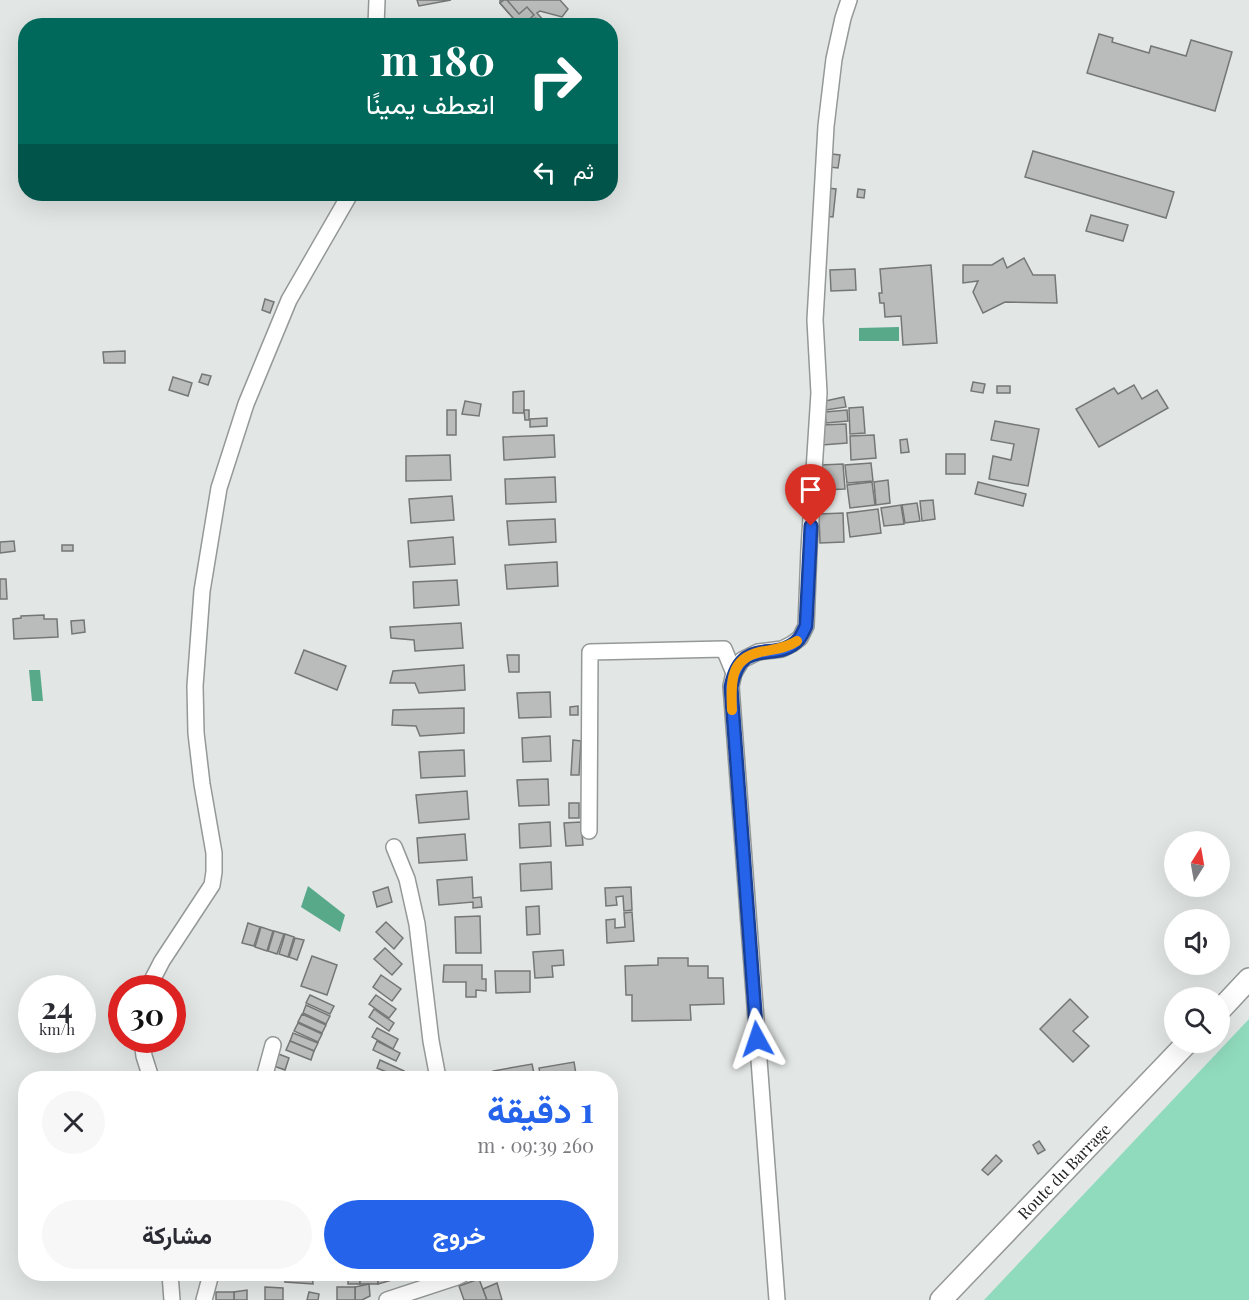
<!DOCTYPE html>
<html lang="ar">
<meta charset="utf-8">
<style>
:root{--surface:#fff;--page:#f7f7f7;--text:#2b2b33;--muted:#7c7c81;--accent:#2563eb}
body{margin:0;font-family:"Playfair Display",Vazirmatn,serif;background:var(--page);color:var(--text);direction:rtl;height:100vh;display:flex;flex-direction:column;font-size:22px;white-space:nowrap}
*{box-sizing:border-box;margin:0}
p{font-size:20px;color:var(--muted)}
.icon{flex:none;width:33px;height:33px;fill:none;stroke:currentColor;stroke-width:2;stroke-linecap:round;stroke-linejoin:round}
.map{position:relative;flex:1;overflow:hidden;direction:ltr}
.sheet{position:absolute;left:18px;top:1071px;width:600px;height:210px;display:flex;flex-direction:column;background:var(--surface);border-radius:24px;box-shadow:0 6px 24px #0002;direction:rtl}
.sheet>*{flex:none}
.banner{position:absolute;left:18px;top:18px;width:600px;height:183px;border-radius:24px;box-shadow:0 6px 24px #0002;direction:rtl;background:#00695c;color:#fff;overflow:hidden}
.needle{width:39px;rotate:11deg}
.fabs{position:absolute;left:1164px;top:831px;display:grid;gap:12px}
.fabs a{display:grid;place-items:center;width:66px;height:66px;border-radius:50%;background:var(--surface);box-shadow:0 6px 24px #0002;font-size:30px}
.speed{position:absolute;left:18px;top:975px;display:flex;gap:12px;font-size:30px;font-weight:700;text-align:center}
.speed>*{display:grid;place-content:center;width:78px;height:78px;border-radius:50%;background:var(--surface);box-shadow:0 6px 24px #0002;line-height:1}
.speed small{font-size:15px;font-weight:400}
.speed .limit{border:9px solid #d22;background:#fff;color:#111}
.pin{position:absolute;display:grid;place-items:center;width:51px;height:51px;color:#fff;margin:-62px -26px;border-radius:50% 50% 50% 0;rotate:-45deg;box-shadow:0 0 6px #0007}
.pin .icon{rotate:45deg}
.me{position:absolute;width:66px;margin:-33px;rotate:355deg;stroke-linejoin:round;filter:drop-shadow(0 0 4px #0008)}
.turn{display:flex;align-items:center;gap:21px;height:126px;padding:0 24px;font-size:27px}
.turn .icon{width:78px;height:78px;stroke-width:2.5}
.turn b{display:block;font-size:42px;line-height:51px}
.then{display:flex;align-items:center;height:57px;padding:0 24px;background:#0003;gap:12px;font-size:22px}
.round{display:grid;place-items:center;flex:none;width:63px;height:63px;border-radius:32px;background:var(--page)}
.head{display:flex;align-items:center;justify-content:space-between;height:102px;padding:0 24px}
h1{font-size:36px;font-weight:700;line-height:45px;color:var(--accent)}
.primary-button{display:flex;gap:12px;margin-top:auto;padding:12px 24px}
.primary-button a{flex:1;height:69px;border-radius:36px;background:var(--accent);color:#fff;font-size:24px;font-weight:700;line-height:69px;text-align:center}
.primary-button a+a{background:var(--page);color:var(--text)}
.map>svg:first-child{display:block}
.green{fill:#90dbbd}
.water{fill:#58a88a}
.building{fill:#b9bcbb;stroke:#747776;stroke-width:1.5}
.lines{fill:none;stroke-linecap:round;stroke-linejoin:round}
.street-casing{stroke:#949896;stroke-width:18}
.secondary-casing{stroke:#949896;stroke-width:24}
.street{stroke:#fff;stroke-width:15}
.secondary{stroke:#fff;stroke-width:21}
.route-casing{stroke:#184099;stroke-width:15}
.route{stroke:#2563eb;stroke-width:10}
.slow{stroke:#f59e0b;stroke-width:10}
.labels{text-anchor:middle;stroke-width:6;stroke-linejoin:round;paint-order:stroke}
.street-label{font-size:16px;fill:#222322;stroke:#e2e6e5}
</style>
<div class="map">
<svg width="1249" height="1300" viewBox="0 0 1249 1300">
<rect width="100%" height="100%" fill="#e2e6e5"/>
<polygon class="green" points="1249,1019 1249,1300 984,1300"/>
<g class="water">
<polygon points="899,327 899,341 859,341 859,328"/>
<polygon points="29,670 40,670 43,701 32,701"/>
<polygon points="308,886 345,915 340,932 301,907"/>
</g>
<g class="building">
<polygon points="417,0 451,0 419,6"/>
<polygon points="500,0 560,0 568,9 562,17 540,11 537,13 544,21 535,18 523,26 520,26 500,3"/>
<polygon points="504,0 507,0 519,14 527,7 534,15 522,26 520,26 500,3"/>
<polygon points="1099,34 1113,38 1112,42 1149,53 1151,46 1186,56 1191,40 1232,52 1215,111 1087,73"/>
<polygon points="1033,151 1174,192 1166,218 1025,177"/>
<polygon points="832,154 840,155 838,168 830,167"/>
<polygon points="827,188 836,189 833,217 824,216"/>
<polygon points="858,189 865,190 864,198 857,197"/>
<polygon points="1091,215 1128,225 1123,241 1086,231"/>
<polygon points="1003,258 1007,268 1024,258 1033,275 1055,275 1057,303 1005,302 983,313 973,292 978,281 963,283 963,265 992,265"/>
<polygon points="931,265 937,343 903,345 901,316 885,317 884,303 880,303 879,293 882,293 880,269"/>
<polygon points="855,269 856,290 831,291 830,270"/>
<polygon points="265,299 274,302 270,313 262,310"/>
<polygon points="125,351 125,363 104,363 103,352"/>
<polygon points="202,374 211,376 208,385 199,382"/>
<polygon points="173,377 192,383 188,396 169,390"/>
<polygon points="973,382 985,384 983,393 971,391"/>
<polygon points="1134,385 1142,399 1157,390 1168,408 1099,447 1076,409 1114,388 1118,394"/>
<rect x="997" y="386" width="13" height="7"/>
<polygon points="524,391 524,413 513,413 513,392"/>
<polygon points="844,397 846,407 826,410 825,401"/>
<polygon points="465,401 481,404 479,416 462,414"/>
<polygon points="863,407 865,433 850,434 849,408"/>
<rect x="447" y="410" width="9" height="25"/>
<polygon points="524,410 529,410 529,420 525,420"/>
<polygon points="847,410 848,421 826,423 825,412"/>
<polygon points="547,418 547,426 530,427 530,419"/>
<polygon points="995,421 1039,429 1028,486 989,479 993,456 1011,460 1014,444 991,440"/>
<polygon points="846,424 847,443 822,445 821,425"/>
<polygon points="554,435 555,457 504,460 503,437"/>
<polygon points="874,435 876,458 851,460 850,436"/>
<polygon points="907,439 909,452 901,453 900,440"/>
<rect x="946" y="454" width="19" height="20"/>
<polygon points="450,455 451,480 406,481 406,456"/>
<polygon points="871,463 873,481 847,483 845,465"/>
<polygon points="843,464 845,489 822,490 821,465"/>
<polygon points="555,477 556,502 506,504 505,479"/>
<polygon points="888,480 890,503 876,505 874,482"/>
<polygon points="872,482 875,505 850,508 847,485"/>
<polygon points="978,482 1026,494 1023,506 975,494"/>
<polygon points="452,496 454,520 411,523 409,499"/>
<polygon points="933,500 935,519 922,521 920,501"/>
<polygon points="917,503 920,521 905,523 902,505"/>
<polygon points="901,505 904,524 884,526 881,508"/>
<polygon points="878,509 881,533 850,537 847,513"/>
<polygon points="843,513 844,542 820,543 819,514"/>
<polygon points="555,519 556,542 509,545 507,521"/>
<polygon points="453,537 455,564 410,567 408,541"/>
<polygon points="14,541 15,551 0,553 0,542"/>
<rect x="62" y="545" width="11" height="6"/>
<polygon points="557,562 558,586 507,589 505,565"/>
<polygon points="0,579 6,579 7,599 0,599"/>
<polygon points="457,580 459,605 414,608 413,582"/>
<polygon points="44,615 44,619 57,619 58,637 14,639 13,619 21,618 21,616"/>
<polygon points="84,620 85,632 72,634 71,621"/>
<polygon points="461,623 463,648 415,651 414,640 391,638 390,627"/>
<polygon points="304,650 346,666 337,690 295,673"/>
<polygon points="507,655 519,655 519,672 509,672"/>
<polygon points="464,665 465,690 419,693 415,683 390,683 393,671"/>
<polygon points="550,692 551,717 519,718 517,693"/>
<polygon points="578,706 578,715 570,715 570,707"/>
<polygon points="464,708 464,733 420,736 416,726 392,725 393,710"/>
<polygon points="550,736 551,761 523,762 522,738"/>
<polygon points="573,740 581,741 579,775 571,775"/>
<polygon points="464,750 465,776 421,778 419,752"/>
<polygon points="548,779 549,805 519,806 517,780"/>
<polygon points="467,791 469,819 419,823 416,795"/>
<rect x="569" y="803" width="10" height="15"/>
<polygon points="550,822 551,846 520,848 519,824"/>
<polygon points="581,822 583,845 566,846 564,823"/>
<polygon points="465,834 467,860 419,863 417,838"/>
<polygon points="551,862 552,889 521,891 520,864"/>
<polygon points="472,877 473,898 481,897 482,907 473,908 473,902 439,905 437,880"/>
<polygon points="388,887 392,902 377,907 373,892"/>
<polygon points="631,887 632,910 624,911 623,896 616,897 617,905 606,906 605,888"/>
<polygon points="539,906 540,934 527,935 526,907"/>
<polygon points="632,912 634,941 607,943 606,920 615,919 615,928 625,927 624,913"/>
<polygon points="480,916 481,953 456,953 455,917"/>
<polygon points="386,922 403,938 394,949 376,932"/>
<polygon points="248,923 260,927 254,946 242,943"/>
<polygon points="261,927 273,931 267,951 255,947"/>
<polygon points="274,931 284,934 277,954 268,951"/>
<polygon points="285,934 294,937 288,957 279,954"/>
<polygon points="295,938 304,940 297,960 289,957"/>
<polygon points="385,948 402,964 392,975 374,959"/>
<polygon points="563,950 564,965 552,966 553,977 535,978 533,952"/>
<polygon points="312,956 337,965 327,995 301,986"/>
<polygon points="658,958 688,958 688,966 708,966 708,978 723,978 724,1004 690,1005 691,1020 632,1021 632,995 626,995 625,966 658,965"/>
<polygon points="444,965 482,965 482,979 486,979 486,991 476,990 476,997 466,997 466,982 443,982"/>
<polygon points="495,971 530,971 530,992 496,993"/>
<polygon points="381,975 401,989 392,1001 373,987"/>
<polygon points="310,995 334,1006 330,1014 306,1003"/>
<polygon points="376,995 396,1009 389,1018 369,1004"/>
<polygon points="1070,999 1088,1017 1073,1031 1089,1046 1073,1062 1040,1029"/>
<polygon points="306,1005 330,1016 326,1024 303,1013"/>
<polygon points="374,1009 394,1023 389,1031 369,1017"/>
<polygon points="302,1014 326,1025 322,1033 298,1022"/>
<polygon points="298,1023 322,1034 318,1042 294,1031"/>
<polygon points="377,1028 398,1039 393,1049 372,1037"/>
<polygon points="293,1033 318,1043 314,1051 290,1041"/>
<polygon points="290,1041 314,1051 311,1060 286,1050"/>
<polygon points="377,1041 400,1053 396,1061 373,1050"/>
<polygon points="276,1053 289,1058 285,1070 271,1065"/>
<polygon points="380,1060 404,1071 401,1078 377,1068"/>
<polygon points="574,1062 576,1074 553,1078 541,1078 539,1068"/>
<polygon points="532,1064 535,1078 495,1078 493,1071"/>
<polygon points="328,1072 343,1077 342,1078 326,1078"/>
<polygon points="1039,1141 1045,1150 1038,1154 1033,1145"/>
<polygon points="996,1155 1002,1161 988,1175 982,1170"/>
<polygon points="243,1274 269,1274 269,1279 243,1278"/>
<polygon points="286,1274 312,1274 313,1284 285,1282"/>
<rect x="348" y="1274" width="12" height="10"/>
<rect x="360" y="1274" width="18" height="10"/>
<polygon points="378,1274 392,1274 392,1280 378,1284"/>
<polygon points="479,1279 487,1300 464,1300 459,1286"/>
<polygon points="497,1283 502,1300 487,1300 483,1289"/>
<polygon points="369,1284 370,1296 362,1300 355,1300 355,1287"/>
<polygon points="265,1287 283,1288 283,1300 265,1300"/>
<rect x="337" y="1287" width="18" height="13"/>
<polygon points="247,1290 247,1300 234,1300 234,1292"/>
<rect x="216" y="1292" width="18" height="8"/>
<polygon points="309,1292 319,1294 318,1300 307,1300"/>
</g>
<g class="lines">
<g class="street-casing">
<g id="street">
<polyline points="376,26 377,0"/>
<polyline points="589,831 590,652 724,649 734,673"/>
<polyline points="394,847 407,879 417,924 431,1041 438,1078"/>
<polyline points="148,988 162,961 212,885 214,872 214,853 202,784 196,733 195,686 202,591 219,488 246,404 289,300 350,194"/>
<polyline points="142,1040 144,1056 151,1078"/>
<polyline points="264,1078 273,1045"/>
<polyline points="170,1274 172,1300"/>
<polyline points="204,1300 211,1274"/>
<polyline points="387,1300 457,1277 463,1274"/>
<polyline points="777,1300 731,686 734,673 742,660 758,652 782,649 792,644 800,638 806,626 809,549 819,393 815,320 826,126 834,59 843,18 849,0"/>
</g>
</g>
<g class="secondary-casing">
<g id="secondary">
<polyline points="1220,1010 1249,979"/>
<path id="s1" d="M 941,1300 L 1188,1042"/>
</g>
</g>
<use href="#street" class="street"/>
<use href="#secondary" class="secondary"/>
</g>
<g class="lines">
<g class="route-casing">
<path id="route" d="M 757,1039 L 731,687 C 742,633 776,665 799,639 C 802,635 804,630 806,626 L 811,526"/>
</g>
<use href="#route" class="route"/>
<path class="slow" d="M 732,710 C 731,684 729,659 760,652 C 773,649 785,649 797,641"/>
</g>
<g class="labels">
<g class="street-label">
<text dy="6" stroke="none"><textPath href="#s1" startOffset="178">Route du Barrage</textPath></text>
</g>
</g>
</svg>
<div class="fabs">
<a><svg class="needle" viewBox="-14 -14 28 28"><path d="M0-13l5 13h-10z" fill="#e53935"/><path d="M0 13l5-13h-10z" fill="#7c7c81"/></svg></a>
<a><svg class="icon" aria-label="sound" viewBox="0 0 24 24"><path d="M4 9h4l5-4v14l-5-4H4zM17 9q2 3 0 6"/></svg></a>
<a><svg class="icon" aria-label="search" viewBox="0 0 24 24"><circle cx="10" cy="10" r="6"/><path d="M15 15l6 6"/></svg></a>
</div>
<div class="speed"><div>24<small>km/h</small></div><div class="limit">30</div></div>
<div class="pin" style="left:811px;top:526px;background:#d93025"><svg class="icon" aria-label="arrive" viewBox="0 0 24 24"><path d="M6 21V4h12l-3 4 3 4H6"/></svg></div>
<svg class="me" style="left:757px;top:1039px" viewBox="-20 -20 40 40"><path d="M0-17L14 15 0 8-14 15z" fill="#2563eb" stroke="#fff" stroke-width="4"/></svg>
<div class="banner">
<div class="turn"><svg class="icon" aria-label="right" viewBox="0 0 24 24"><path d="M7 20v-9h11M14 6l5 5-5 5"/></svg><div><b>180 m</b>انعطف يمينًا</div></div>
<div class="then">ثم<svg class="icon" aria-label="left" viewBox="0 0 24 24"><path d="M17 20v-9H6M10 6l-5 5 5 5"/></svg></div>
</div>
<section class="sheet">
<div class="head"><div><h1>1 دقيقة</h1><p>260 m · 09:39</p></div><a class="round"><svg class="icon" aria-label="close" viewBox="0 0 24 24"><path d="M6 6l12 12M18 6L6 18"/></svg></a></div>
<div class="primary-button"><a>خروج</a><a>مشاركة</a></div>
</section>
</div>
